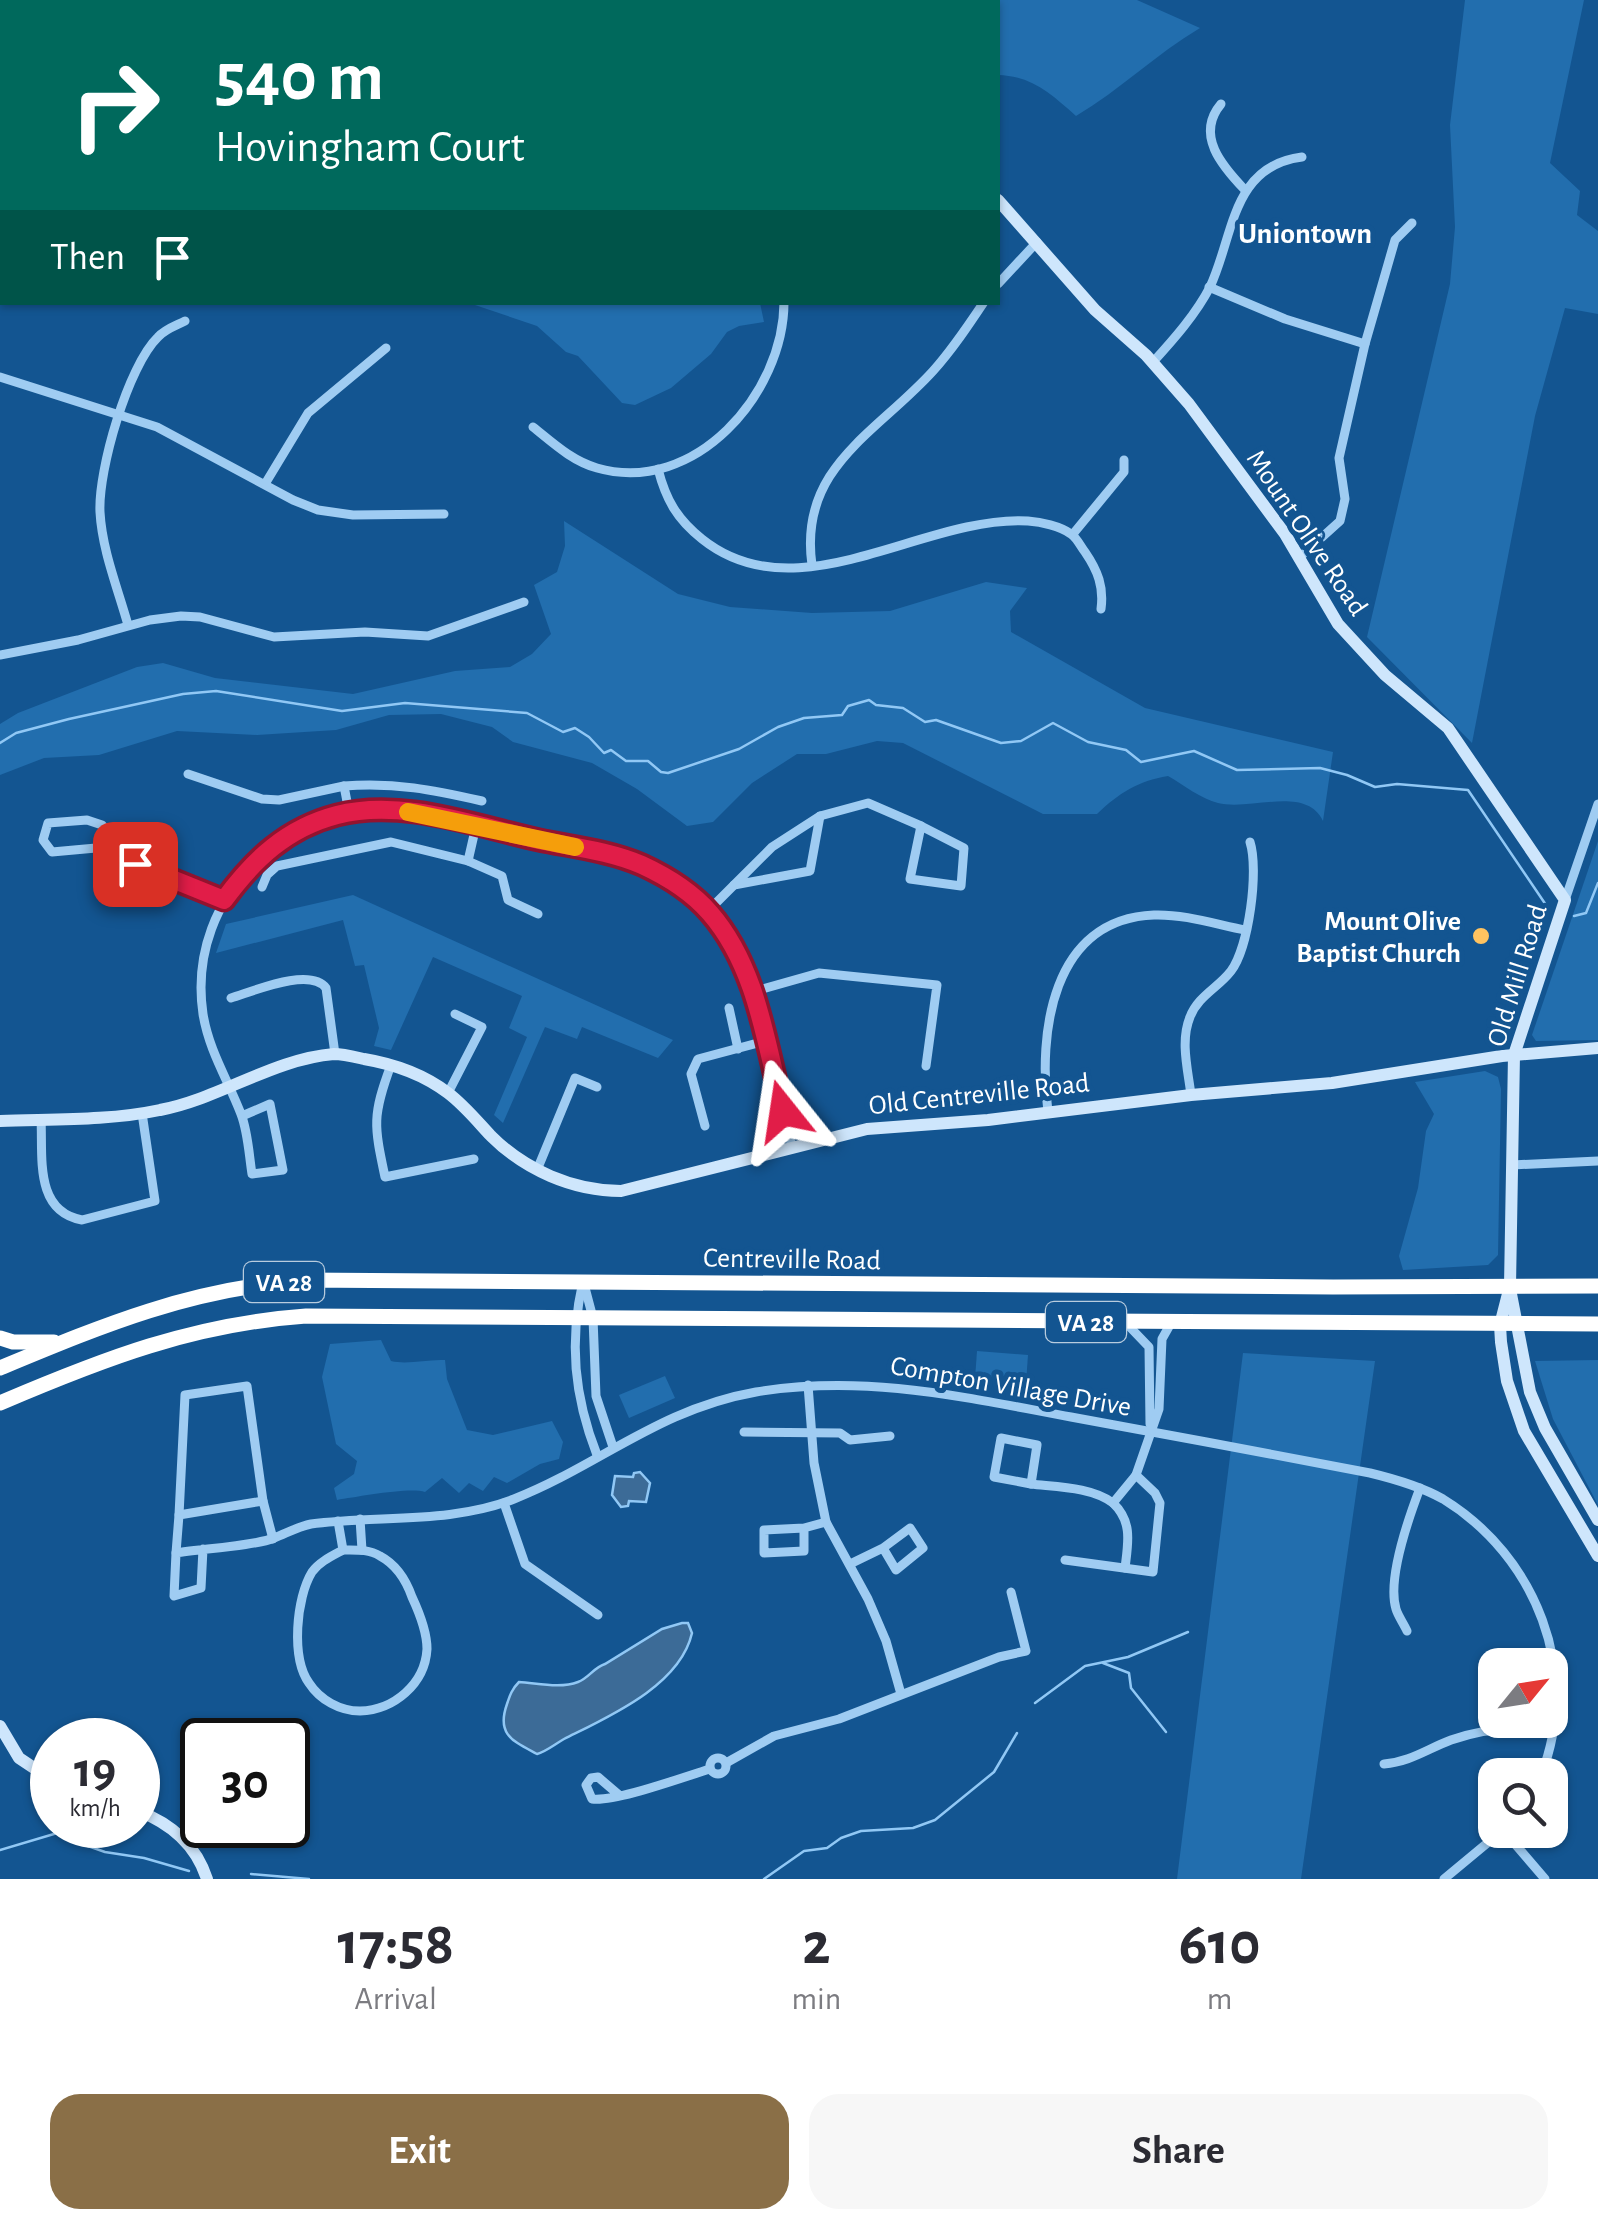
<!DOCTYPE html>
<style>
:root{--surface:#fff;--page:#f7f7f7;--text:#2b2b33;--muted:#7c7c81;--accent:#8a6f47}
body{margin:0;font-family:"Alegreya Sans",sans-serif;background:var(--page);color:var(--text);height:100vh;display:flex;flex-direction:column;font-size:38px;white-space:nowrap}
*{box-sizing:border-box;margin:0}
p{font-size:32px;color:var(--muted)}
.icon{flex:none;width:55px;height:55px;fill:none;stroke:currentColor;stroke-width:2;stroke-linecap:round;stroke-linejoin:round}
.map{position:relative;height:1879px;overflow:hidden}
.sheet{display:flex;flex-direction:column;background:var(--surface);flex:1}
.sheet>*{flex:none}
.hud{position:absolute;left:0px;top:0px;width:1000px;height:305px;box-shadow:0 2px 8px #0004;background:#00695c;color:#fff;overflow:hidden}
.needle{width:65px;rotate:60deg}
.controls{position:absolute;left:1478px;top:1648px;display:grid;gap:20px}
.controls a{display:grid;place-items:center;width:90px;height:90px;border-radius:20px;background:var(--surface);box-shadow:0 2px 8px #0004;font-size:50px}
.speed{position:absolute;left:30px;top:1718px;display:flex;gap:20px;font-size:50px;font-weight:700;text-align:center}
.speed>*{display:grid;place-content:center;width:130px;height:130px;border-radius:50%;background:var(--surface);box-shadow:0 2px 8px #0004;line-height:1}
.speed small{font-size:25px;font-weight:400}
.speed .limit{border:5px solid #111;border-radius:15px;background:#fff;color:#111}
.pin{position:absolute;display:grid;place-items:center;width:85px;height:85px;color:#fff;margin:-42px;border-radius:20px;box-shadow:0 5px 15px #0006}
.me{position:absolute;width:110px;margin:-55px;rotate:345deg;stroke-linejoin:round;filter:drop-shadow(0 0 8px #0008)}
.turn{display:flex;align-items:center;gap:35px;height:210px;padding:0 50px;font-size:45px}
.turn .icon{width:130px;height:130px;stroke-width:2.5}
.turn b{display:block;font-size:70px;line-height:85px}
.then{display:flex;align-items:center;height:95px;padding:0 50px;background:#0003;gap:20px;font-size:38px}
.eta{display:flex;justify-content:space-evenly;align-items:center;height:170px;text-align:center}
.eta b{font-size:60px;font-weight:700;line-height:70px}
.button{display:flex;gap:20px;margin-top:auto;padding:20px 50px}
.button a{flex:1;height:115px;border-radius:30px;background:var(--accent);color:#fff;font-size:40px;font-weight:700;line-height:115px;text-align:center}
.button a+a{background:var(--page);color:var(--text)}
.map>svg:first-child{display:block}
.green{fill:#226eae}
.water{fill:#3c6b97;stroke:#91c8f5;stroke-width:2.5}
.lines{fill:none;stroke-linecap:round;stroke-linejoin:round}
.stream{stroke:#91c8f5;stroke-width:2.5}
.street{stroke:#9fccf2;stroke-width:9}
.secondary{stroke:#cee6fc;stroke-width:12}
.highway{stroke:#fff;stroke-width:15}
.route-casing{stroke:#92132f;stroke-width:25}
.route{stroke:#e11d48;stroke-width:18}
.slow{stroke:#f59e0b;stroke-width:18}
.poi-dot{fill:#ffc360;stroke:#135591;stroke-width:4}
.labels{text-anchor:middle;stroke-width:10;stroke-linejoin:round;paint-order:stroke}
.shield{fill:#135591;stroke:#b8ccde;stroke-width:2.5}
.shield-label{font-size:25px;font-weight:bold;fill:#fff}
.street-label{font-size:28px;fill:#fff;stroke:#135591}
.poi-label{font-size:28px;font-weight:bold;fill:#fff;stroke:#135591;text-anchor:end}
.neighbourhood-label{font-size:30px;font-weight:bold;fill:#fff;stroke:#135591}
</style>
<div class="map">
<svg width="1598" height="1879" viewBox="0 0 1598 1879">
<rect width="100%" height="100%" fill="#135591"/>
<g class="green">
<path d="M 858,0 L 1137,0 L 1200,28 C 1156,54 1120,90 1076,116 C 1051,94 1032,76 998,75 L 998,2 L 855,2 Z"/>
<polygon points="1465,0 1584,0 1550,163 1580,191 1577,215 1598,231 1598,314 1565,308 1535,416 1472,743 1367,637 1450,284 1455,227 1450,125"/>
<polygon points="469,303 760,303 764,322 739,326 727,332 711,354 671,388 635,405 622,403 578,356 566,352 537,326"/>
<path d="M 564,521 L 678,594 L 730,607 L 812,613 L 890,611 L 986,582 L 1027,588 L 1010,611 L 1011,632 L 1145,708 L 1333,752 L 1323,821 C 1306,785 1251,811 1218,803 C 1201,799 1184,785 1168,776 C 1138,781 1119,793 1097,814 L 1043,814 L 903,743 L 877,741 L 826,754 L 797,754 L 752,783 L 713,822 L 687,826 L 637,789 L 592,763 L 513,742 L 492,727 L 441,714 L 389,715 L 336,730 L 257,735 L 177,731 L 99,755 L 44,758 L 0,775 L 0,724 L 18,713 L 137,667 L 163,663 L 215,678 L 353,694 L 455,671 L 510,667 L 532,654 L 551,634 L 534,585 L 557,572 L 565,546 Z"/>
<polygon points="1598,841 1598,1040 1536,1041 1532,1035"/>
<polygon points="353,895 673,1040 658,1058 582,1027 577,1039 545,1027 503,1123 494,1115 527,1037 509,1028 522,996 433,957 391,1050 374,1046 379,1028 364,965 355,966 343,920 216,953 226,924"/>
<polygon points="1485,1071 1498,1077 1501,1089 1498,1255 1488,1265 1403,1270 1399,1256 1418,1188 1426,1131 1434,1114 1415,1082"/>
<path d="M 381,1340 L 391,1361 C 408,1365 427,1359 445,1360 L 447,1379 L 467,1430 L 493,1435 L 552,1421 L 563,1442 L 559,1459 L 540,1464 L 507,1483 L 494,1477 L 483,1491 L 469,1483 L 459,1493 L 442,1478 L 425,1492 C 409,1487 357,1497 337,1500 L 334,1488 L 354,1474 L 357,1461 L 336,1444 L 322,1377 L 330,1344 Z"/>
<polygon points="977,1351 1028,1355 1026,1383 975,1379"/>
<polygon points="1243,1353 1375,1361 1301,1879 1177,1879"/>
<polygon points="1598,1360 1598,1505 1553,1419 1535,1361"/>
<polygon points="665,1376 675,1398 629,1418 619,1395"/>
</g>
<g class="water">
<polygon points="640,1472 650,1483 646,1502 629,1501 628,1506 621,1507 612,1495 615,1476 633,1477 634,1473"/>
<path d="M 682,1623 L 688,1623 L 692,1633 C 680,1686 608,1717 564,1739 C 555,1744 547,1751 537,1754 C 513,1741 496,1735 507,1704 C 510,1695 512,1689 519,1682 C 537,1683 560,1689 578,1682 C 589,1678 593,1668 605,1664 L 662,1629 Z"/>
</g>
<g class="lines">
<g class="stream">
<polyline points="0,743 16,733 69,719 183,694 216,691 342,711 405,703 527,713 563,732 575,728 589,737 604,753 611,750 626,761 648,761 661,772 668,773 739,749 778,727 804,718 842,715 848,706 869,700 876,705 903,708 925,722 936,720 1001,743 1021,741 1053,723 1088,742 1126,750 1141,762 1194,751 1237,770 1320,768 1347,775 1375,787 1397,784 1468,790 1546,905"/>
<polyline points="1574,916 1586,913 1598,883"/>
<polyline points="1103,1663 1129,1673 1131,1688 1166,1732"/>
<polyline points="1035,1703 1085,1666 1128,1657 1188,1632"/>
<polyline points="0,1850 64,1831 74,1832 85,1845 105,1852 144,1858 189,1871"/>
<polyline points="251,1874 309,1879"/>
<polyline points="764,1879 804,1851 827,1848 841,1838 861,1831 913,1828 935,1820 994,1772 1017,1733"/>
</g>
<g class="street">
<polyline points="437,0 440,2"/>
<polyline points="462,2 464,0"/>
<path d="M 1221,104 C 1195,135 1222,166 1245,190"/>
<polyline points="998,284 1037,242"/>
<polyline points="1209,287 1285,319 1365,344"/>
<path d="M 1153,362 C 1174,339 1196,314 1210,287 C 1234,236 1231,166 1302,157"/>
<polyline points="0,377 157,427 293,500 318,510 353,515 444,514"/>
<path d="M 533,427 C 553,443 572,461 597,468 C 695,496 784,393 784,302"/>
<path d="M 658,469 C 666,500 677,519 702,539 C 798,616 922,515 1028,521 C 1041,522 1060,526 1071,534 C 1077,538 1081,547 1085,552 C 1098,571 1104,587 1101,609"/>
<polyline points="265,484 308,413 386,348"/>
<polyline points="1073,534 1124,472 1124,460"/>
<polyline points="1300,557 1340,521 1345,499 1339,458 1365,344 1395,240 1412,223"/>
<path d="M 812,565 C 798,467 877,433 933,371 C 952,350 968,326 984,302"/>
<path d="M 128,625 C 118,589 102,550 100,512 C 98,470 128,366 158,337 C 165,329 175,326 185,321"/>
<polyline points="0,655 78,640 150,620 181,616 200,617 274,637 365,632 428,636 524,602"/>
<polyline points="188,774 262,799 279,800 344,786"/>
<path d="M 349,812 L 344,786 C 395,782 433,790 482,801"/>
<polyline points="476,826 468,861 502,876 508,900 538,914"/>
<polygon points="921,826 964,848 961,886 910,879"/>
<polyline points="118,846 52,852 43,840 48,823 87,820 102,825 135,864 225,900"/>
<polyline points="734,885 772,847 820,816 868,803 921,826"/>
<polyline points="262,887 267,875 277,866 391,842 468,861"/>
<polyline points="1565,900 1598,804"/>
<polyline points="708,911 734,885 810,871 820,816"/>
<polyline points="752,992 819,973 937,985 926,1066"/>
<path d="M 231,998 C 254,991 310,967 326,988 L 335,1054"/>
<polyline points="729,1008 738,1049"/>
<path d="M 391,1065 C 372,1116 374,1125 385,1177 L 474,1159"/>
<polyline points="448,1093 482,1027 455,1014"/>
<path d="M 1191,1095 C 1188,1070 1180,1041 1190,1017 C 1198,996 1218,988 1231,971 C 1249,947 1259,870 1250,842"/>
<path d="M 1048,1112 C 1038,1034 1051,919 1154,915 C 1184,914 1215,924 1245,930"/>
<path d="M 242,1116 L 270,1104 L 283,1170 L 252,1174 C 249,1155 248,1132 241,1114 C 228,1080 209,1051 203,1014 C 185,893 294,796 411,812 L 619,857 L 656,872 L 691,895 L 724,930 L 745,967 L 792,1146"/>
<path d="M 41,1119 C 43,1157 34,1211 82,1220 L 155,1201 L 142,1113"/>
<polyline points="705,1126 691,1074 698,1059 765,1041"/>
<polyline points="1512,1165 1598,1161"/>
<polyline points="537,1170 575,1078 597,1087"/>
<path d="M 583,1281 C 569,1342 574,1396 597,1455"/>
<polyline points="584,1284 593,1318 596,1396 613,1447"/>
<polyline points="1125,1322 1149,1347 1150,1424"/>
<polyline points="808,1385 814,1463 826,1522 868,1599 886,1641 901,1694"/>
<polyline points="744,1432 840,1433 850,1440 890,1436"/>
<polygon points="1001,1438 1037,1445 1031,1484 994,1477"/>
<path d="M 1031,1484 C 1057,1487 1092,1487 1113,1503 L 1136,1475"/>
<polyline points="504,1503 525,1564 598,1615"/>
<path d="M 1113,1503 C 1133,1522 1128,1543 1125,1568"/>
<polyline points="179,1515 185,1395 247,1386 263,1501"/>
<polyline points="360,1519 362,1550"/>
<polyline points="338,1521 343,1550"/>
<polyline points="804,1528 764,1530 764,1553 804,1551 804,1528 826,1522"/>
<path d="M 203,1549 L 201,1588 L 174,1596 L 176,1553 C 199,1549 255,1546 274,1538 C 287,1533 297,1527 311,1524 C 378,1515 451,1524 514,1499 C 600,1465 659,1409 756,1392 C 866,1374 963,1397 1071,1417 C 1171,1435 1270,1454 1370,1473 C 1395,1479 1420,1486 1443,1499 C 1536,1556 1582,1672 1541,1775"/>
<path d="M 343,1550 C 356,1550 369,1549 380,1556 C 397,1565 406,1580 412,1597 C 419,1612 427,1632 427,1649 C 425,1684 394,1710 360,1711 C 340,1711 320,1700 309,1683 C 291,1658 296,1598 312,1572 C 319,1562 332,1556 343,1550 Z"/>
<polyline points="176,1553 179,1515 263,1501 273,1539"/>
<polyline points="1065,1560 1153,1572 1160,1503 1155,1493 1136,1475 1159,1409 1162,1339 1171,1323"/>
<polyline points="850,1564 883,1548 910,1528 923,1548 896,1570 883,1548"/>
<path d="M 1407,1631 C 1404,1624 1398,1616 1396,1609 C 1387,1579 1409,1517 1420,1488"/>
<circle cx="718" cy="1766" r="8"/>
<polyline points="726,1763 774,1736 839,1719 999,1657 1026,1651 1011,1592"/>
<path d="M 1384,1764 C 1410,1762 1427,1749 1451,1740 C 1485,1728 1519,1726 1554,1730"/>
<path d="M 619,1795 L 598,1777 L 591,1778 L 586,1785 L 592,1799 C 616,1802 683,1777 710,1769"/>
<polyline points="1503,1830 1545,1879"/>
<polyline points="1444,1879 1503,1830"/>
</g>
<g class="secondary">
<polyline points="833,0 835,2"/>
<polyline points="171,2 172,0"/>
<polyline points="998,200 1095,310 1146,355 1189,404 1285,534 1338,624 1385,675 1448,728 1565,900 1514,1055 1510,1286 1500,1325 1501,1342 1507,1381 1524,1431 1598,1556"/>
<polyline points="0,233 2,230"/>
<path d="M 0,1121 C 53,1119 108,1121 160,1110 C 219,1099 273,1059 334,1054 C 343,1054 355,1057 364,1059 C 394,1064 423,1074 448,1093 C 464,1105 477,1121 491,1136 C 525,1170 573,1191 621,1191 L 867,1129 L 988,1120 L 1191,1095 L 1332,1083 L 1502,1056 L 1598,1048"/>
<polyline points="1510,1289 1530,1392 1545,1428 1598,1520"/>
<polyline points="0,1726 19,1758 52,1780"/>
<path d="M 138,1811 C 170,1823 196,1845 207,1879"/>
</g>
<g class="highway">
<polyline points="0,1338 13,1342 54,1342"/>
<path d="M 0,1368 C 106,1324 187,1290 303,1280 L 1333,1287 L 1598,1286"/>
<path d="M 0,1403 C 103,1359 193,1324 306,1316 L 1598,1324"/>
</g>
</g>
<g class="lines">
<g class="route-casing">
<path id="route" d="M 135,864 L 224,900 C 254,859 287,828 337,815 C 402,798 475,826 539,840 C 573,847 610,851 642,865 C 668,877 692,892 710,913 C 757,967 766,1044 783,1111"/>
</g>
<use href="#route" class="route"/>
<polyline class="slow" points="408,812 575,847"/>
</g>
<circle class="poi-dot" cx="1481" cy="936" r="10"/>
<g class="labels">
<g class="shield">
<rect x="244" y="1262" width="80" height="40" rx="8"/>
<rect x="1046" y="1302" width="80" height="40" rx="8"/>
</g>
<g class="shield-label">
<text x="284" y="1291">VA 28</text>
<text x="1086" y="1331">VA 28</text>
</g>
<g class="street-label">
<text transform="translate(1308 532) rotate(56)" y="10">Mount Olive Road</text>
<text transform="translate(1516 975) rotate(-73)" y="10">Old Mill Road</text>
<text transform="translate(979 1093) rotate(-6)" y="10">Old Centreville Road</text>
<text transform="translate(792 1258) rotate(1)" y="10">Centreville Road</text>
<text transform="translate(1011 1385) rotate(10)" y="10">Compton Village Drive</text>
</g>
<g class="poi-label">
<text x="1461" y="930">Mount Olive<tspan x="1461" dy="32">Baptist Church</tspan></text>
</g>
<g class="neighbourhood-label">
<text x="1305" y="243">Uniontown</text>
</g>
</g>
</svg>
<div class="controls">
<a><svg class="needle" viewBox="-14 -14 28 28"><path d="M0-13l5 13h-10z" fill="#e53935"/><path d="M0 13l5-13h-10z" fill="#7c7c81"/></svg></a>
<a><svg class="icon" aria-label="search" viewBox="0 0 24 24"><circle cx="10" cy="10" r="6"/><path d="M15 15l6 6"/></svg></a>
</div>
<div class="speed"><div>19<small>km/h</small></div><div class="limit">30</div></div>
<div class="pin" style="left:135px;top:864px;background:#d93025"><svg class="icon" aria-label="arrive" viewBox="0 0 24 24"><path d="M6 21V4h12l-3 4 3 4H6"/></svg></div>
<svg class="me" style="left:783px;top:1111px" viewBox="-20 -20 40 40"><path d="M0-17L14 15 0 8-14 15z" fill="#e11d48" stroke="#fff" stroke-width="4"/></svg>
<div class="hud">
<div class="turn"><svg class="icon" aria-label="right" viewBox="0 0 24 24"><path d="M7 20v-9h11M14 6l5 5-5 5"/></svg><div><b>540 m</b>Hovingham Court</div></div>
<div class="then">Then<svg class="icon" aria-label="arrive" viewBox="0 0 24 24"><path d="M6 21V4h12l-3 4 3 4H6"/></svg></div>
</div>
</div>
<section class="sheet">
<div class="eta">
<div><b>17:58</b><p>Arrival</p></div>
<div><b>2</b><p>min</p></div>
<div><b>610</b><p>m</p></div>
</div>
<div class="button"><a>Exit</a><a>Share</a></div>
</section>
